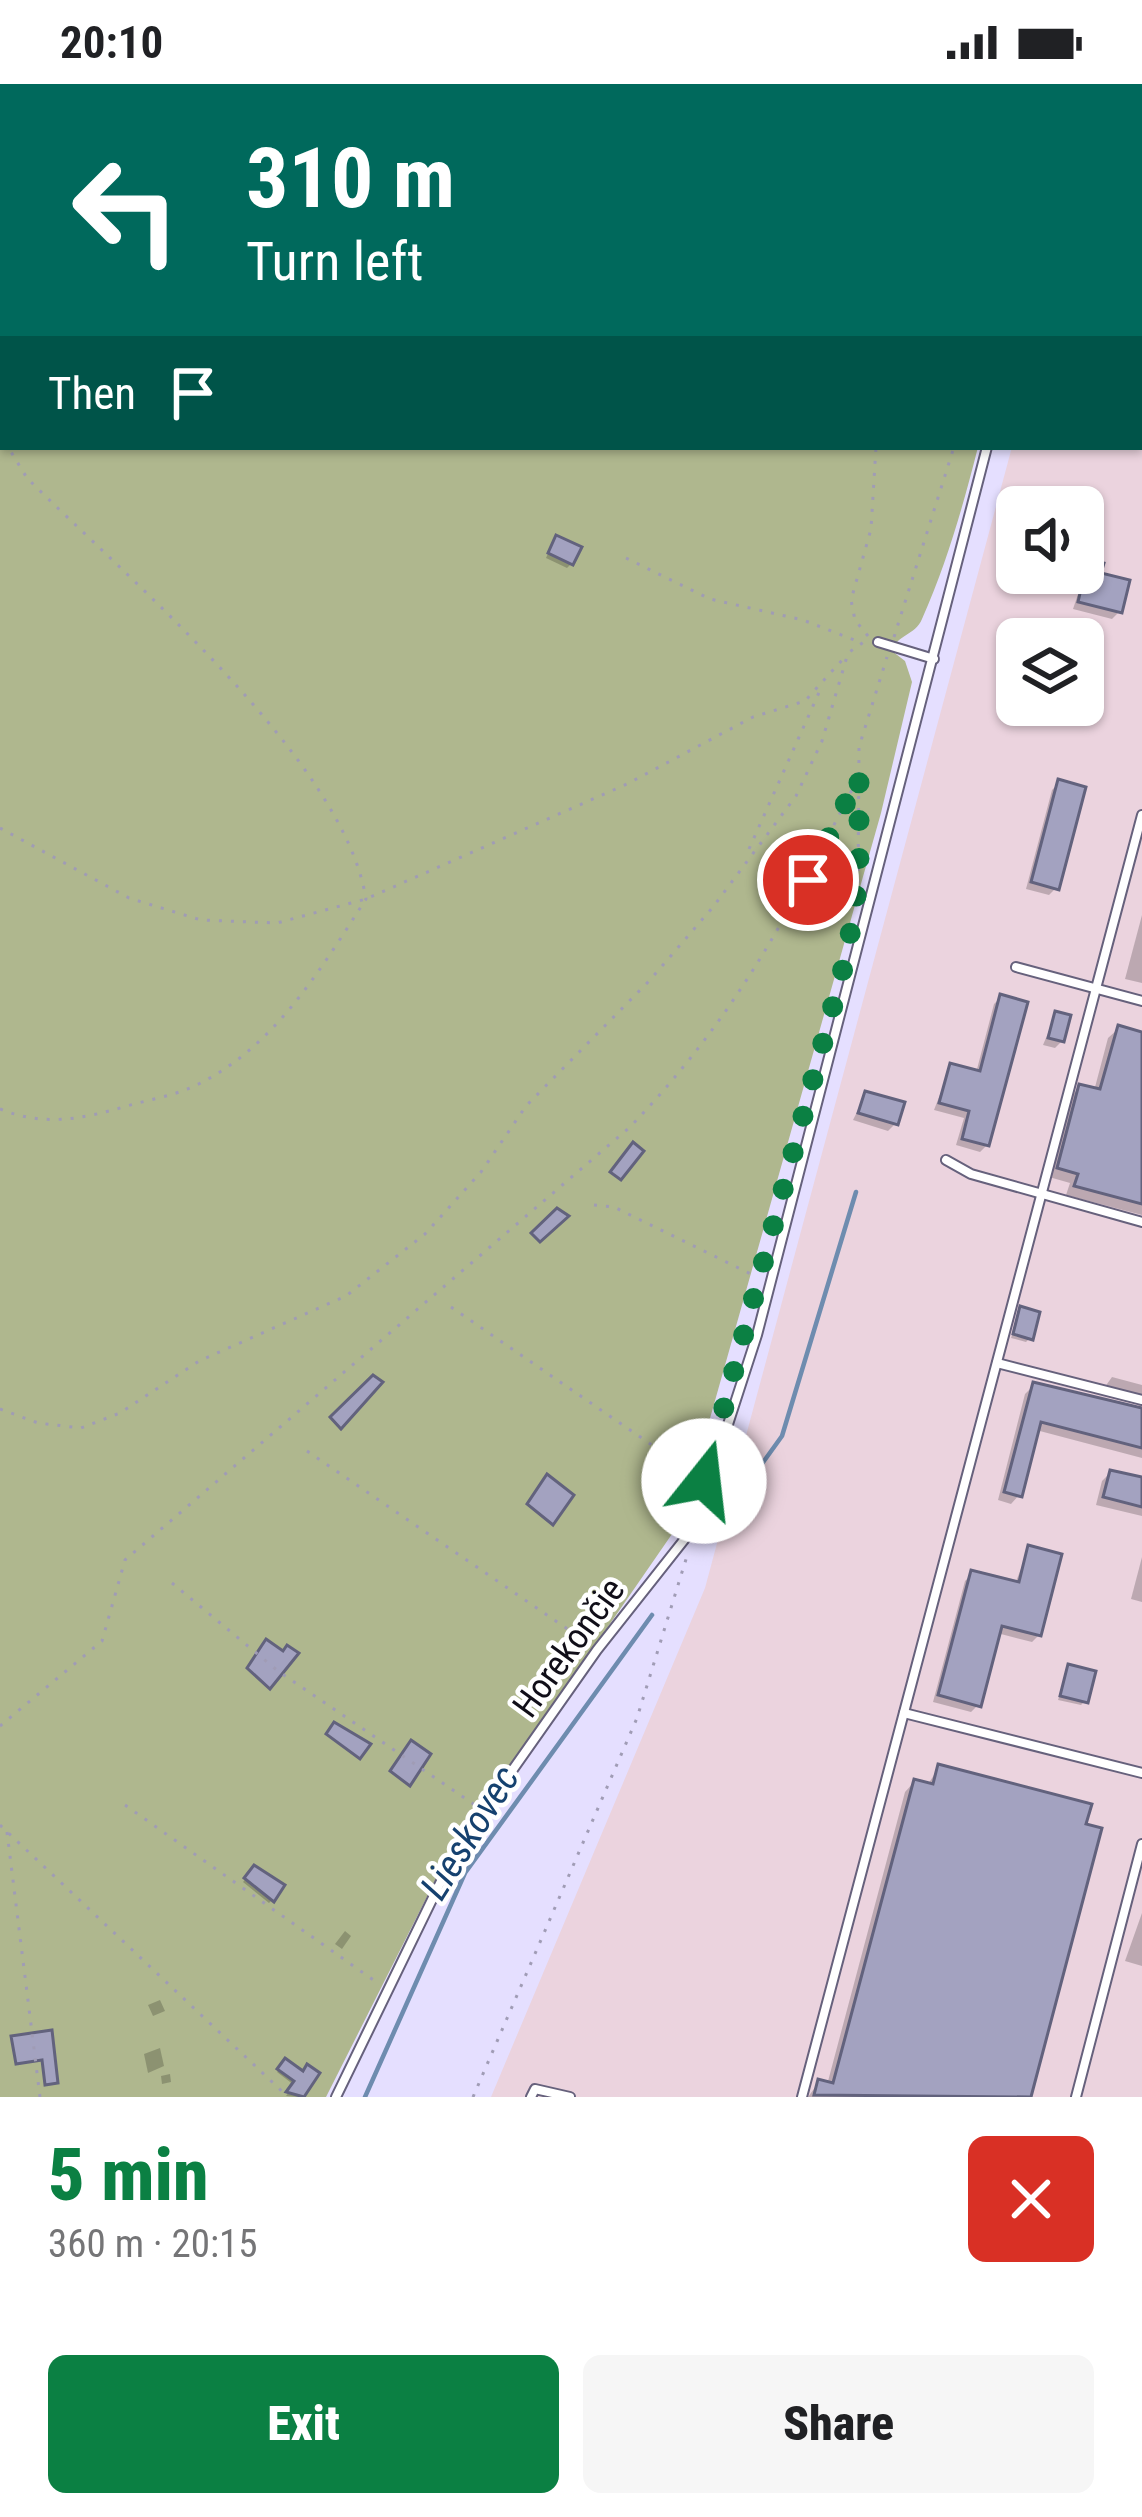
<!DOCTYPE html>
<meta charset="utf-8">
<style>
:root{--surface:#fff;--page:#f6f6f6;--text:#202124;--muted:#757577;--accent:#0b8043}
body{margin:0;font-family:"Roboto Condensed",sans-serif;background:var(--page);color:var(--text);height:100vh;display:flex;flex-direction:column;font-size:45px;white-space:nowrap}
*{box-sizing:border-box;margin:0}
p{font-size:39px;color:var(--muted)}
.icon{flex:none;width:66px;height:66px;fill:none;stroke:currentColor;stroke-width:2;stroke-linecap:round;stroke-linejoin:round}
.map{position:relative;height:2013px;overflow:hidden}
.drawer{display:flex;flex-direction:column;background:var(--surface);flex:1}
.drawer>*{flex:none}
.guide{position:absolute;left:0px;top:0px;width:1143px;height:366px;box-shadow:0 3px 9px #0004;background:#00695c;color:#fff;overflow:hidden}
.fabs{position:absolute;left:996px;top:402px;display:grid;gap:24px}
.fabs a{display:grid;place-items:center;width:108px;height:108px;border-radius:18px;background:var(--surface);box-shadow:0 3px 9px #0004;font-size:60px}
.pin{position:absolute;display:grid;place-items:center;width:102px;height:102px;color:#fff;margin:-51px;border:6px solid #fff;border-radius:50%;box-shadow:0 3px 12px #0007}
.me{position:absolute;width:132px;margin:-66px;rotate:16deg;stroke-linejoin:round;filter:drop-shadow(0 0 9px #0008)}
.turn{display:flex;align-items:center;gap:42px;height:252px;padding:0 48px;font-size:54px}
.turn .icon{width:156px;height:156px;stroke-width:2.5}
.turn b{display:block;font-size:84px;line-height:102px}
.then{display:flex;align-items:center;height:114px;padding:0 48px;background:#0003;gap:24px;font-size:45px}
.round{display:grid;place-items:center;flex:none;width:126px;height:126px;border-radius:18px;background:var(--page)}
.summary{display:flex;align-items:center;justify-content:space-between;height:204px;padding:0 48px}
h1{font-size:72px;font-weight:800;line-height:90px;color:var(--accent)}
.action{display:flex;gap:24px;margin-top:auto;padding:24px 48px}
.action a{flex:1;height:138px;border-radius:18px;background:var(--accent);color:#fff;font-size:48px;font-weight:800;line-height:138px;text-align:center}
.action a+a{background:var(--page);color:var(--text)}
.status{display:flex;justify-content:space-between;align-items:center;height:84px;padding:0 60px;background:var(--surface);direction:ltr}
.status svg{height:33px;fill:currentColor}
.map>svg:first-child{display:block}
.industrial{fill:#ebd3de;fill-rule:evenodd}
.green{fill:#afb78e}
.shadow{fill:#0003}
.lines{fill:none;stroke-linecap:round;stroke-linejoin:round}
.stream{stroke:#6e8caf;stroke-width:4.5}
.building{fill:#a3a2c0;stroke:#62627d;stroke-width:3}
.lane-casing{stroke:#66617c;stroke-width:12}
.path{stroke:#a09cb5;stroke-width:3;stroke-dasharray:3 9;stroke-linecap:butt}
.lane{stroke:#fff;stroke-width:8}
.route{stroke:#0b8043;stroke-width:21;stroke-dasharray:0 37.8}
.labels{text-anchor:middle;stroke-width:9;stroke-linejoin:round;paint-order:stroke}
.street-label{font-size:36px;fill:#100e18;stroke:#fff}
.water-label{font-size:39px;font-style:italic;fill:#15416f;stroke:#fff}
</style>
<div class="status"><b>20:10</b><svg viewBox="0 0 49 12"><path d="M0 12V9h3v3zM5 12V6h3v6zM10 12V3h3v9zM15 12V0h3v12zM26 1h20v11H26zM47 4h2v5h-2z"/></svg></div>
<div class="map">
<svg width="1142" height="2013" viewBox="0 0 1142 2013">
<rect width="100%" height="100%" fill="#e5dfff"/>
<path class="industrial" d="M 1142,33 L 1142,2013 L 491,2013 L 705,1504 L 1012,363 L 1140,363 ZM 1017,423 L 1083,423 L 1083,489 L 1017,489 ZM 1017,555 L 1083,555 L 1083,621 L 1017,621 Z"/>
<path class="green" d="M 0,0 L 1098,0 L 3,3 L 3,363 L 978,363 C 963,422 947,479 922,535 C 915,552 897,550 892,567 L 905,577 L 912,598 L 881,729 L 681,1437 L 442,1783 L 326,2013 L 0,2013 Z"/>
<g class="shadow">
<polygon points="1140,208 1142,209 1142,262 1140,262"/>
<polygon points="553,459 571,480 567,484 546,474"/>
<polygon points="1089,478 1119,528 1112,535 1073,525"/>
<polygon points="1059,699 1056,804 1049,811 1026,805 1052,706"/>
<polygon points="1142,831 1142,899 1125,895"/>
<polygon points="1001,913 987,1061 980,1068 956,1061 964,1034 934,1026 951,982 976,989 994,920"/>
<polygon points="1056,930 1062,957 1055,964 1043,961"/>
<polygon points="1118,945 1142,951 1142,1131 1066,1111 1070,1099 1049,1093 1070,1013 1080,1003 1094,1007 1108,954"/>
<polygon points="866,1010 895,1040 888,1047 853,1036"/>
<polygon points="1021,1225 1030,1254 1026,1258 1011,1254"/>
<polygon points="1112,1293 1142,1301 1142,1374 1036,1346 1019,1411 1011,1420 998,1416 1025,1310 1034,1301 1140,1327 1137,1316 1102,1307"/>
<polygon points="1110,1389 1142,1396 1142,1432 1096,1421 1102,1397"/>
<polygon points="1029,1464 1039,1551 1032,1558 997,1549 978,1621 971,1628 933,1618 965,1497 972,1490 1015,1500"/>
<polygon points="1142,1473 1142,1518 1131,1515"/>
<polygon points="1069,1583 1085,1617 1081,1621 1058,1616"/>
<polygon points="939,1683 1098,1747 1028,2013 808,2013 819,1998 827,2001 905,1708 914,1698 927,1702"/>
<polygon points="254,1785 272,1816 269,1819 243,1798"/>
<polygon points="1142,1829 1142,1882 1125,1877"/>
<polygon points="345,1847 351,1852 342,1865 335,1860"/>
<polygon points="160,1916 165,1927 153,1932 148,1921"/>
<polygon points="160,1964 164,1982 148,1989 144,1970"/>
<polygon points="285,1978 302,1990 316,1990 300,2013 286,2012 294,2001 277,1988"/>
<polygon points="170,1990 171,1998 162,2000 161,1992"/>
</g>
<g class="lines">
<g class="stream">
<polyline points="733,1420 782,1352 856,1108"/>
<polyline points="365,2013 465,1789 652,1531"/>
</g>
</g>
<g class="building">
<polygon points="556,451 582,463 573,481 548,469"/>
<polygon points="1088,475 1104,479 1101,489 1130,496 1122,529 1078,518"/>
<polygon points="1058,695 1086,703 1059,806 1031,798"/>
<polygon points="1000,910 1028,918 989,1062 962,1055 969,1027 939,1019 950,979 980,987"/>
<polygon points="1055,927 1071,931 1064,958 1048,954"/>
<polygon points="1118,941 1142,948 1142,1120 1074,1102 1078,1090 1057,1084 1079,1000 1100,1005"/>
<polygon points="865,1007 905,1018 898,1041 858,1029"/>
<polygon points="633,1058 644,1067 621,1096 610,1088"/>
<polygon points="557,1124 569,1132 540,1158 531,1149"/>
<polygon points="1020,1222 1040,1228 1033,1256 1013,1250"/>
<polygon points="373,1291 383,1298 341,1345 330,1333"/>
<polygon points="1033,1298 1142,1324 1142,1364 1041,1338 1022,1413 1004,1408"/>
<polygon points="1110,1386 1142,1393 1142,1423 1103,1413"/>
<polygon points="547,1390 574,1411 553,1441 527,1420"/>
<polygon points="1028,1461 1062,1470 1041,1552 1002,1542 981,1623 938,1611 971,1486 1019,1498"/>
<polygon points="266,1555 283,1567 287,1561 299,1569 270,1605 247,1584"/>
<polygon points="1068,1580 1096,1587 1088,1619 1060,1612"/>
<polygon points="334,1638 371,1660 360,1675 326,1650"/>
<polygon points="411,1656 431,1670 410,1702 390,1687"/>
<polygon points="938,1680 1092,1720 1086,1740 1102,1744 1031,2013 814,2011 818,1995 833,1999 914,1695 933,1700"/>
<polygon points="254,1781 285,1801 274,1818 244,1794"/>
<polygon points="52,1946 58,1999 45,2001 42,1976 16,1980 11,1952"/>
<polygon points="285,1974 303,1987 307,1980 320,1989 304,2013 286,2008 294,1997 277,1985"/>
</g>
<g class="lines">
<g class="lane-casing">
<g id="lane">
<polyline points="1110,3 1112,0"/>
<polyline points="878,558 934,575"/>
<polyline points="1016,883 1142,917"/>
<polyline points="946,1076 971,1090 1142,1138"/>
<polyline points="997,1279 1142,1316"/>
<polyline points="904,1629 1142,1689"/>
<polyline points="336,2013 444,1791 483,1728 597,1566 695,1442 757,1251 987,363"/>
<polyline points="531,2013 535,2005 570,2013"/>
<polyline points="802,2013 1142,731"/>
<polyline points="1076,2013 1142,1760"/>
</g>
</g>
<g class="path">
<polyline points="730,3 731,0"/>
<polyline points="832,3 834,0"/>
<polyline points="1080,3 1081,0"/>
<polyline points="0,70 3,70"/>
<polyline points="0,350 3,355"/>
<polyline points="626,474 710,515 803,536 857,557"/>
<polyline points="868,552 855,536 851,516 871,445 876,363"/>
<polyline points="894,553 954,363"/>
<polyline points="0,744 129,814 201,836 277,839 366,815 627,700 753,633 805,617 843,575"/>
<polyline points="749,765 821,604"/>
<polyline points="858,811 859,663 887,573"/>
<path d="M 0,1025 C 45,1043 82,1035 127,1022 C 148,1016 171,1012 190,1004 C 272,968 320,886 366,815 C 344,676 127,494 27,394 L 8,363"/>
<polyline points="594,1121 614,1123 757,1193"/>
<polyline points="451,1223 697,1392"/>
<polyline points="0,1325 38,1339 81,1344 120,1329 199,1277 346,1212 425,1150 481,1088 526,1022 650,896 713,823 796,712 822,657 848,569 868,555"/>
<polyline points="307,1367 588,1559"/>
<polyline points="172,1499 278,1587 475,1721"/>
<path d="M 0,1642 L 102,1557 L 125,1476 L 630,1043 C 739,929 789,829 859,692"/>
<polyline points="125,1721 379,1900"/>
<polyline points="0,1741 288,2013"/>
<polyline points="7,1748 40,2013"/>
<polyline points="473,2013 637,1634 687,1472"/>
</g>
<use href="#lane" class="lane"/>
</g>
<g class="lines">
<polyline class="route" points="704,1397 847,870 859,793 859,692 808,796"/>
</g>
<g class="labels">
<g class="street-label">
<text transform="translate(568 1563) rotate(-54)" y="13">Horekončie</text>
</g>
<g class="water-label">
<text transform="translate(469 1748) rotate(-58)" y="14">Lieskovec</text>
</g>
</g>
</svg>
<div class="fabs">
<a><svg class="icon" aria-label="sound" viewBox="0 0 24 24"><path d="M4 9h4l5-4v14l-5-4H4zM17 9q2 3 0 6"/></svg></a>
<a><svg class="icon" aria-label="layers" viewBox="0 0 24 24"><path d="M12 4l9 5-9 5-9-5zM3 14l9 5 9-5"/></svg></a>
</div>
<div class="pin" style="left:808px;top:796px;background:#d93025"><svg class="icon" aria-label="arrive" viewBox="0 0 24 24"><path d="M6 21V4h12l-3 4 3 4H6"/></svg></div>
<svg class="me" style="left:704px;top:1397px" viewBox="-20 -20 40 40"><circle r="19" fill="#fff"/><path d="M0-13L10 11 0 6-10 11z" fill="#0b8043"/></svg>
<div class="guide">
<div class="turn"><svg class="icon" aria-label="left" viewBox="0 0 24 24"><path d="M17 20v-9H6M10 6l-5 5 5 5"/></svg><div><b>310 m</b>Turn left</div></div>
<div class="then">Then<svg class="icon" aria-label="arrive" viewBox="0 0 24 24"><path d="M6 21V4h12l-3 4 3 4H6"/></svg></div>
</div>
</div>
<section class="drawer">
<div class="summary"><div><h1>5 min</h1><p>360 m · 20:15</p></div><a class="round" style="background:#d93025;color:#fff"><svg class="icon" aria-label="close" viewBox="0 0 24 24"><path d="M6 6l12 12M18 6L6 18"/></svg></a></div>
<div class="action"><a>Exit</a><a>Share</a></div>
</section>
